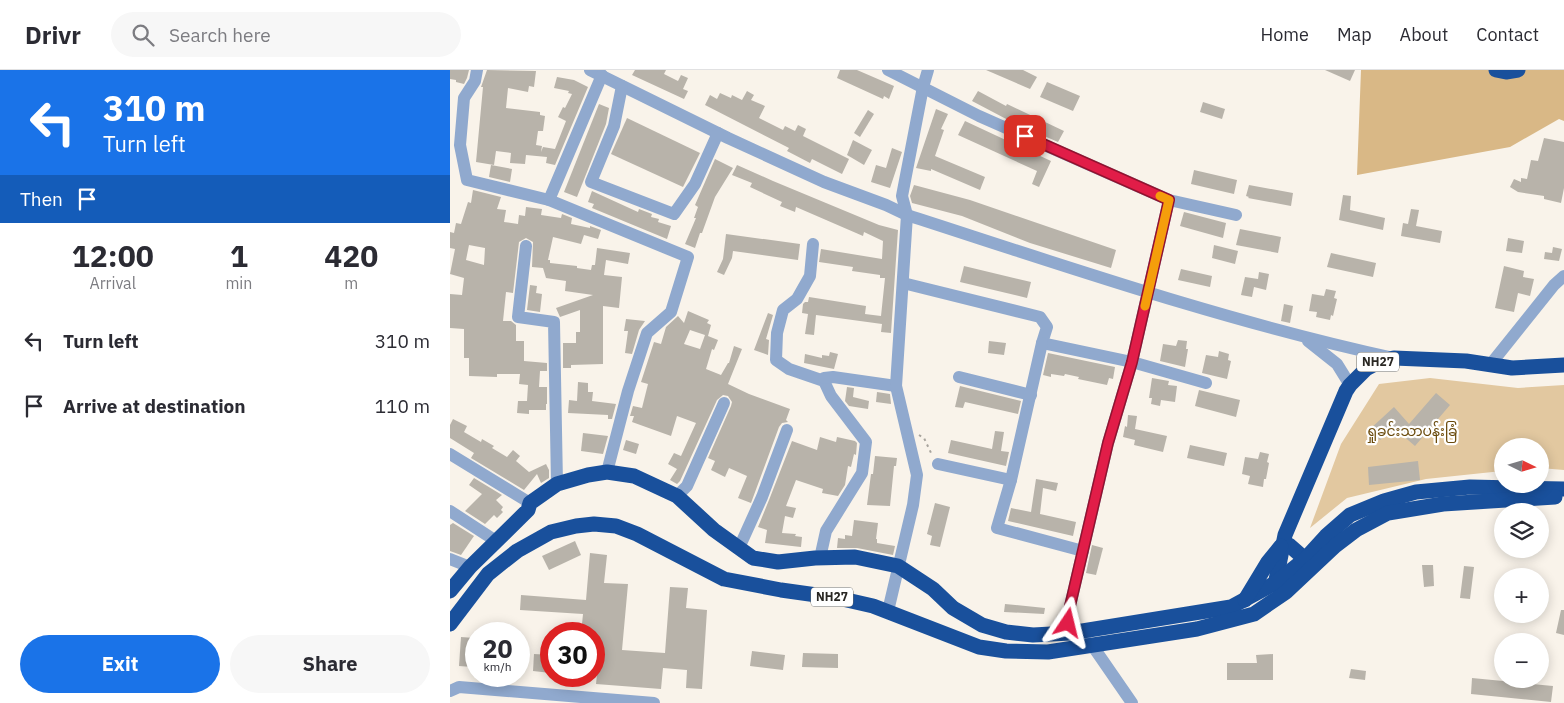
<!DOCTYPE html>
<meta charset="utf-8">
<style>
:root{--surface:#fff;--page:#f7f7f7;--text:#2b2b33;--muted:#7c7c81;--line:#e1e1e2;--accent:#1a73e8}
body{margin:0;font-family:"IBM Plex Sans","Noto Sans Myanmar",sans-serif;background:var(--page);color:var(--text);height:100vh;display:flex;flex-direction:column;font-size:19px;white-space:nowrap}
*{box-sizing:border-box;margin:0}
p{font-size:16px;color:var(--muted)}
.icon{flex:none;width:28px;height:28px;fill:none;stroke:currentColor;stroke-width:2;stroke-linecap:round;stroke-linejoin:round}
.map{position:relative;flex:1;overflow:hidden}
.details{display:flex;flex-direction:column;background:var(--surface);width:450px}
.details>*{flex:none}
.hud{background:#1a73e8;color:#fff;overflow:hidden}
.needle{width:32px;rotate:95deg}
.tools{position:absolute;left:1044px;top:368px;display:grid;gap:10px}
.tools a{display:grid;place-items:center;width:55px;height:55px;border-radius:50%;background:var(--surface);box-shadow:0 2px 12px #0003;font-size:25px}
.speed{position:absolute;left:15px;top:552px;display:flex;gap:10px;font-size:25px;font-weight:700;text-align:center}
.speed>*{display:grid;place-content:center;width:65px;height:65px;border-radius:50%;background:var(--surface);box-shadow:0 2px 12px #0003;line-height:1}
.speed small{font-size:12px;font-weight:400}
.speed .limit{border:8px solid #d22;background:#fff;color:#111}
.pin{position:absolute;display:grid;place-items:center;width:42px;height:42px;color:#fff;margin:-21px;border-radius:10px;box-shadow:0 2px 8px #0006}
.me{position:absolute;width:55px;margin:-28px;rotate:10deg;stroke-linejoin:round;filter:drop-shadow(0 0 4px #0008)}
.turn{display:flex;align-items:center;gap:18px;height:105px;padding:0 20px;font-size:22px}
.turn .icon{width:65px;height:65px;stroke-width:2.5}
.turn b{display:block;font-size:35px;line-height:42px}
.then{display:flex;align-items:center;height:48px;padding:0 20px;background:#0003;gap:10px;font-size:19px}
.eta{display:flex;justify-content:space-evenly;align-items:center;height:85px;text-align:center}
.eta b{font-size:30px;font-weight:700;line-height:35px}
.button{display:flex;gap:10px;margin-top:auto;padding:10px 20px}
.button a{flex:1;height:58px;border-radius:30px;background:var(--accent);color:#fff;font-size:20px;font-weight:700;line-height:58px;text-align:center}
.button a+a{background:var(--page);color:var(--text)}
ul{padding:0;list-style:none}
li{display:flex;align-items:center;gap:15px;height:65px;padding:0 20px}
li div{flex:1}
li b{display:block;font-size:19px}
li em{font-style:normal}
header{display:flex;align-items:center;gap:30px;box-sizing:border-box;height:70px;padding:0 25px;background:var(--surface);border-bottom:1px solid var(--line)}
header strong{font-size:24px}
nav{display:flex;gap:28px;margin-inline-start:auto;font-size:18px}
.search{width:350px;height:45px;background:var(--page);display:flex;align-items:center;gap:12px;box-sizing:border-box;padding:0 18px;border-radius:28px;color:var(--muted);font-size:19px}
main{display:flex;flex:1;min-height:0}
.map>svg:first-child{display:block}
.green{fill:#e2c8a0}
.forest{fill:#d9b886}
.building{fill:#b8b3aa;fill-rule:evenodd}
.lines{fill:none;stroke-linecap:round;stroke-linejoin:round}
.path{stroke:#a8a49d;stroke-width:2;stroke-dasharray:2.5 4;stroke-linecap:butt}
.minor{stroke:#90a9ce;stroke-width:12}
.highway{stroke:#19509c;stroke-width:15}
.route-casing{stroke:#92132f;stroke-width:12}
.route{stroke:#e11d48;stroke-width:9}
.slow{stroke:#f59e0b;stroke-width:9}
.labels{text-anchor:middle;stroke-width:4.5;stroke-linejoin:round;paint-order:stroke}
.shield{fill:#fff;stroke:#696865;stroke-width:1}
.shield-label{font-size:12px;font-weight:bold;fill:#292723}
.park-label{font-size:14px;fill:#6a4a0b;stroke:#fff}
</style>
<header>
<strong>Drivr</strong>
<div class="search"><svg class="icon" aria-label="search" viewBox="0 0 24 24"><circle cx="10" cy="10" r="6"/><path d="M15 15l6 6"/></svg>Search here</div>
<nav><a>Home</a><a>Map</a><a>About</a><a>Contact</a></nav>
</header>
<main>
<section class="details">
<div class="hud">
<div class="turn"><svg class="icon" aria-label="left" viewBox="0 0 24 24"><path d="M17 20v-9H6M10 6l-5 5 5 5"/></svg><div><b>310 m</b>Turn left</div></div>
<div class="then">Then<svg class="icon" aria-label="arrive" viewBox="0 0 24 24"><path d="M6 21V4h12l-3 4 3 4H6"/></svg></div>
</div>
<div class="eta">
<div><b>12:00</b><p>Arrival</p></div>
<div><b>1</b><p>min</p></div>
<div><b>420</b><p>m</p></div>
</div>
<ul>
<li><svg class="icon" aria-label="left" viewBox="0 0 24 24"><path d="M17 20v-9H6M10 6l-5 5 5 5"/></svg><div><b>Turn left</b></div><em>310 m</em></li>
<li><svg class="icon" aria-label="arrive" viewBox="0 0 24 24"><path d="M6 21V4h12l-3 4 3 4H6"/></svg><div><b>Arrive at destination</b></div><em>110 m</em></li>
</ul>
<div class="button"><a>Exit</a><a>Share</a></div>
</section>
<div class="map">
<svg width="1114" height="633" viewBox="0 0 1114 633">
<rect width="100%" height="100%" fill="#f9f3ea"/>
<polygon class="green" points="980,308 1068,318 1114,315 1114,400 1090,398 1090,376 1052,376 1052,401 976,409 897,428 860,458 891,374 929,314"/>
<polygon class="forest" points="911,0 1114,0 1114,51 1109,49 1060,77 907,105"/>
<g class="building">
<polygon points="0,0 19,0 17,8 14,14 6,12 6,10 0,9"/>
<polygon points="37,0 86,1 84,17 79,16 78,22 58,18 56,38 90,42 90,45 95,46 93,61 88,61 86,75 92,76 91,82 93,77 105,79 116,51 108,47 113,37 115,38 122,24 118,23 119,21 104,18 107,7 124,10 138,17 105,95 96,93 97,87 76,85 75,94 60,93 61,83 46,81 44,95 26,92 33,17 31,17"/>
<polygon points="185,0 216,0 214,4 228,11 231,5 238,8 233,19 238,21 234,29 182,5"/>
<polygon points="390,0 407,0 444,16 439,29 434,26 433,29 387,8"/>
<polygon points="536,0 573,0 587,7 580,19"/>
<polygon points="875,0 905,0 900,11"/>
<polygon points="597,12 630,26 623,41 590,27"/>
<polygon points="297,21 304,25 301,30 315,36 309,48 333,60 335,56 345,61 348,55 356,59 353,66 399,89 392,104 362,89 360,93 337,81 339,78 255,35 260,25 267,29 270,23 281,28 282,25 292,30"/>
<polygon points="528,21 556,36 557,34 614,61 608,72 560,51 522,31"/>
<polygon points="753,32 775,39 772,49 750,42"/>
<polygon points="149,34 159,38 156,54 127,127 114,122"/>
<polygon points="486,39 498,44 491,59 494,60 485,86 535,107 530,120 481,99 481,101 466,98"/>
<polygon points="418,40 424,44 410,67 404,63"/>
<polygon points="177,48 250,83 233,117 161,84"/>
<polygon points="515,51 601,91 589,117 582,114 587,101 508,65"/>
<polygon points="1094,68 1114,72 1114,118 1111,133 1094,129 1094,126 1068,122 1060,117 1064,109 1071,112 1071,108 1077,109 1081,90 1088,91"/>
<polygon points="403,70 422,80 414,95 397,85"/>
<polygon points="442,78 452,82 440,118 421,112 426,95 436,98"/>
<polygon points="265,89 283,98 265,127 252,163 250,163 245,178 235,174 246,148 244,148 248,137 245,135"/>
<polygon points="41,95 62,99 60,112 39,107"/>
<polygon points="287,95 323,111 429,155 448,160 441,263 431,262 432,254 366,245 364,265 355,264 358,244 352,243 353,234 355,232 358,232 359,227 416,236 415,244 431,246 435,208 430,208 430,205 402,201 403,197 369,192 371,179 432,189 433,171 414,162 413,166 346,137 345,142 330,136 332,132 300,117 302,113 282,105"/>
<polygon points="744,100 787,110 784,124 741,114"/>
<polygon points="464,115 520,130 666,180 661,198 580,173 512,146 462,133 460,126"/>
<polygon points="799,115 843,123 841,136 798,128 799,127 796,126"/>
<path d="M 23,120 L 51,127 L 47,139 L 56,140 L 54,152 L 68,154 L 69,145 L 75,146 L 76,137 L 92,139 L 91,145 L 111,148 L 112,144 L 122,148 L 121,154 L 140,158 L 140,156 L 151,160 L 148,169 L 134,165 L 131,174 L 103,167 L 98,190 L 100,190 L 100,193 L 127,196 L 127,198 L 141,200 L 142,195 L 145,195 L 147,178 L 180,183 L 178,194 L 156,190 L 154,205 L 172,207 L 169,238 L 153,236 L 153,294 L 121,295 L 121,298 L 113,298 L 113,273 L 126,273 L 126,262 L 130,262 L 130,240 L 110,247 L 106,238 L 143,225 L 115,221 L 116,211 L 96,208 L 93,198 L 82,197 L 83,172 L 76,168 L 69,172 L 63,223 L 56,222 L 53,251 L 61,251 L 66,255 L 66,271 L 74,271 L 74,291 L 97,293 L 97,301 L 90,301 L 89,317 L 97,317 L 97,334 L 96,334 L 96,340 L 79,340 L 79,344 L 67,343 L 68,331 L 77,331 L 78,315 L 69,314 L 70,304 L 47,304 L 47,307 L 19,306 L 19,288 L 14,288 L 14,259 L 0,258 L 0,224 L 12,225 L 14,208 L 0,204 L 5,179 L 0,178 L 0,162 L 4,163 L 6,153 L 11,154 L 18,132 L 21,133 ZM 19,175 L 35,178 L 34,195 L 16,190 Z"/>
<polygon points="142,121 188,142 189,139 202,144 201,147 209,149 208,152 221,156 217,169 142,138 144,134 138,132"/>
<polygon points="893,125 901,126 900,140 935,148 933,160 889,150"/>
<polygon points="961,139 969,140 966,156 992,161 990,173 951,166 953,153 958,154"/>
<polygon points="734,142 776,153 773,168 730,156"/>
<polygon points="790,159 831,167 828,183 786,175"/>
<polygon points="276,164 350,174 348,190 283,181 282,188 274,205 267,202 273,189"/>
<polygon points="1058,168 1074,171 1072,183 1056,181"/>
<polygon points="764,175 788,181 785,194 762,188"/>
<polygon points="1103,177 1112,179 1109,191 1094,189 1095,182 1102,183"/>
<polygon points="881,183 926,193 923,207 877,197"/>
<polygon points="514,196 581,212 577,228 510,212"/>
<polygon points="1054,196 1074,201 1073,207 1084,209 1080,226 1068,223 1064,242 1045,238"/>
<polygon points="731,199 762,206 760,217 728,210"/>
<polygon points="809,202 819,204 816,220 804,217 802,227 791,225 795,207 808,209"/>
<polygon points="80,215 87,216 86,223 92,224 90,242 77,240"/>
<polygon points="876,219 886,221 884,228 887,229 883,246 881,245 880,250 866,247 867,242 859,241 862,224 874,226"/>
<polygon points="834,234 843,236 840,253 831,251"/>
<path d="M 238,241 L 259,250 L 257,253 L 261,255 L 258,266 L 268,270 L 264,280 L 262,279 L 256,299 L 271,305 L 278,293 L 279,293 L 284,276 L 292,279 L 278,314 L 299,324 L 340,339 L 336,350 L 338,352 L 332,353 L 329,357 L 301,433 L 288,428 L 297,406 L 279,398 L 275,407 L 261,400 L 265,391 L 258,388 L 281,336 L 282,332 L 278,326 L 273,325 L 267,330 L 230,411 L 227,414 L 220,410 L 227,399 L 218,394 L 224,383 L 231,386 L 246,353 L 227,346 L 221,366 L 182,352 L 184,346 L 180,346 L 183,336 L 192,338 L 198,314 L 191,312 L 204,272 L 211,274 L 216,257 L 228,246 L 234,253 ZM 240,260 L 255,265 L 250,279 L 234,274 Z"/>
<polygon points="318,243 323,245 316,269 319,270 318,285 304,280"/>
<polygon points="176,249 195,251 189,260 182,284 175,283 178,261 174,261"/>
<polygon points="728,270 737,271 736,279 738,279 735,297 710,291 713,274 726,276"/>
<polygon points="539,271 556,273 554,285 538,283"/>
<polygon points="769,281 779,284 778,290 781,291 777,309 752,303 756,285 768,287"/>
<polygon points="380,282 388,284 384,299 354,293 355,284 372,288 372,285 379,286"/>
<polygon points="598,283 665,297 663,309 659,308 657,315 628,309 629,307 615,304 614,306 601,304 601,307 593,305"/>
<polygon points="702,308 719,311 718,315 727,316 725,332 711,330 710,336 701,334 702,328 699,328"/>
<polygon points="128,312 138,313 138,322 143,322 142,331 166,334 162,349 158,349 158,345 118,343 119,330 127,331"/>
<polygon points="510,316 571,331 568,344 515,332 513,338 505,337"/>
<polygon points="397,317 404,318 403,327 419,331 418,339 399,336 395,331"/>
<polygon points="749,320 790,330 786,347 745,336"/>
<polygon points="427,322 440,324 441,334 426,332"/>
<polygon points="986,323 1000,335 965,376 944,358 930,370 920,359 944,337 959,354"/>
<polygon points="678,345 687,346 685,359 717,366 713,382 684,375 685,370 673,367 675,356 677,357"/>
<polygon points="3,349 17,356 14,362 31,372 32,369 44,376 42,378 57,387 63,380 70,386 66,391 79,402 96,394 99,400 99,408 91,413 87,404 74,420 21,388 24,383 0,368 0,355"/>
<polygon points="545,361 554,362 551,381 559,382 556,396 498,383 501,370 542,379"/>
<polygon points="133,363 158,366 153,384 131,381"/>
<polygon points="370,367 386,372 387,367 405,371 407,373 406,385 404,384 401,397 398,396 395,415 388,426 372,423 373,419 346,410 336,436 346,438 343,448 335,446 332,463 346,464 345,466 352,467 351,477 315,473 317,460 308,457 319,430 342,371 367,380"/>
<polygon points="176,370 189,374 186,384 173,380"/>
<polygon points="740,375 777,383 774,396 737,388"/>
<polygon points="810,382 819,384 817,392 819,393 816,409 814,409 813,417 798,414 800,406 792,404 795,387 808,389"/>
<polygon points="425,386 447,388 446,396 444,396 440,436 417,435 421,404 423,404"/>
<polygon points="968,391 970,410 919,415 918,397"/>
<polygon points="24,408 52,425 46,430 53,437 51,440 53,442 47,448 44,445 35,454 15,441 32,424 19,415"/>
<polygon points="586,409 608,413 606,421 593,418 590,444 626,452 623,466 558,451 561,438 581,442"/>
<polygon points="485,433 500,437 490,477 480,475 482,466 477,464"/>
<polygon points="404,450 428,453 426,469 427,469 427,473 445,476 443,485 407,478 387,478 388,468 395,469 395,465 402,466"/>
<polygon points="3,453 24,466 11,485 0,481 0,455"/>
<polygon points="125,471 131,485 99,500 92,486"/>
<polygon points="642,475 653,478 646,505 636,503"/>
<polygon points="140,483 157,485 154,513 178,514 172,580 215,583 220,517 238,518 236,538 257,540 252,619 236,618 237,600 213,598 211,619 146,614 148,595 144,595 144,564 131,564 133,544 70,540 71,525 136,530"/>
<polygon points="972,495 983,495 984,516 974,517"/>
<polygon points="1014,496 1024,497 1020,529 1010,528"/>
<polygon points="555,534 595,538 594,544 554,542"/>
<polygon points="1111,540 1114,540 1114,565 1106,563"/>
<polygon points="11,567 24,568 22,597 9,596"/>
<polygon points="302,581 335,585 333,600 300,596"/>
<polygon points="353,583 388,584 388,598 352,597"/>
<polygon points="84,584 101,585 101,603 83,601"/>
<polygon points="823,584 823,610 777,610 777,593 807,593 806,585"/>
<polygon points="901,599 916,601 915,610 899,608"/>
<polygon points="1022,608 1103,616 1101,632 1021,624"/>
</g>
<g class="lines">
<polyline class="path" points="469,365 474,368 482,385"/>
<g class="minor">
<polyline points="27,0 25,11 14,28 10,75 17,110 99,130 238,187 221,242 197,263 178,321 157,402"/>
<path d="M 140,0 L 278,68 L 374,112 L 436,135 L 457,145 C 618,197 778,252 944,288"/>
<polyline points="438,0 529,46 719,130 786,145"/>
<polyline points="172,16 164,56 141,112 224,144 245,114 268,63"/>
<polyline points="99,130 152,5"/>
<polyline points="363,174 360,206 347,229 333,240 327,263 326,290 339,299 374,311 381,326 416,372 412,403 376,461 370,488"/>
<polyline points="76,176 68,247 104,252 107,414"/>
<polyline points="453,213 590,247 597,257 592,273 682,292 756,313"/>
<polyline points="858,271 887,294 900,315"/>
<polyline points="592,273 561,410 547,458 633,481"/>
<polyline points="1040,295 1104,215 1114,206"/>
<polyline points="509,307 581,325"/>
<polyline points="374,308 383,307 446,316"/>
<polyline points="0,384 80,433"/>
<polyline points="488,394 561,410"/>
<polyline points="227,426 237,416 274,333"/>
<polyline points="0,441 46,471"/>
<polyline points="289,478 312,427 337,360"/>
<polyline points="0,489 20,497"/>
<polyline points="438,541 463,435 467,405 446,316 457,145 452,126 473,17 478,0"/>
<polyline points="0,621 9,617 204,633"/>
<polyline points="682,633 642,575 620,563 618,553 620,536 658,373 682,292 719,130"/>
</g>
<g class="highway">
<polyline points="1046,0 1056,2 1068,0"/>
<polyline points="839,475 855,489"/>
<polyline points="825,515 835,465 896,321 900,315 916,299 927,293 944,288 1016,291 1062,298 1114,295"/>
<polyline points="0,521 20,497 78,440 80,433 107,414 138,405 157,402 184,406 227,426 264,460 303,488 328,492 365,488 405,487 448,496 483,519 503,538 532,555 556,562 583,565 620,563 781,537 825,513 855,489 876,466 900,445 934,431 966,422 1020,417 1114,419"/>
<polyline points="795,530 818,492 831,476"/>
<polyline points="0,554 38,504 67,481 101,462 126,456 144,454 166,456 187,464 274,509 331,520 388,528 423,536 529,577 556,581 598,582 747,559 804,544 836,522 885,476 906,460 938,443 993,434 1105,427"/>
</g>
</g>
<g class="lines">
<g class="route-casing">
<polyline id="route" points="575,66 719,130 682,292 658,373 620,536 618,553"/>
</g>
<use href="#route" class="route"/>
<polyline class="slow" points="695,236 719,130 710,126"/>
</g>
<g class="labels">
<g class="shield">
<rect x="907" y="282.5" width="42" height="19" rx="4"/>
<rect x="361" y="517.5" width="42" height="19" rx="4"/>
</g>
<g class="shield-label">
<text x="928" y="296">NH27</text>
<text x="382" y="531">NH27</text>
</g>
<g class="park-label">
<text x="962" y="366">ရှုခင်းသာပန်းခြံ</text>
</g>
</g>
</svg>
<div class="tools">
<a><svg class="needle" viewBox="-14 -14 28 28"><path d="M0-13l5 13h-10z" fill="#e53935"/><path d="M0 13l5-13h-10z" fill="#7c7c81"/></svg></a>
<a><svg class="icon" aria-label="layers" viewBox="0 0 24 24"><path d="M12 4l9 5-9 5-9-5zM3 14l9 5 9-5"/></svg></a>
<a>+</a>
<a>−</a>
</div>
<div class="speed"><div>20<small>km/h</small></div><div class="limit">30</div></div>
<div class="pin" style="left:575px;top:66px;background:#d93025"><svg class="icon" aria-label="arrive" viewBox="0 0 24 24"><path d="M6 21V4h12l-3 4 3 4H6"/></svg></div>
<svg class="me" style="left:618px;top:553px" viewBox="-20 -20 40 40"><path d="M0-17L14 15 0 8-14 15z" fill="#e11d48" stroke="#fff" stroke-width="4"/></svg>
</div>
</main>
